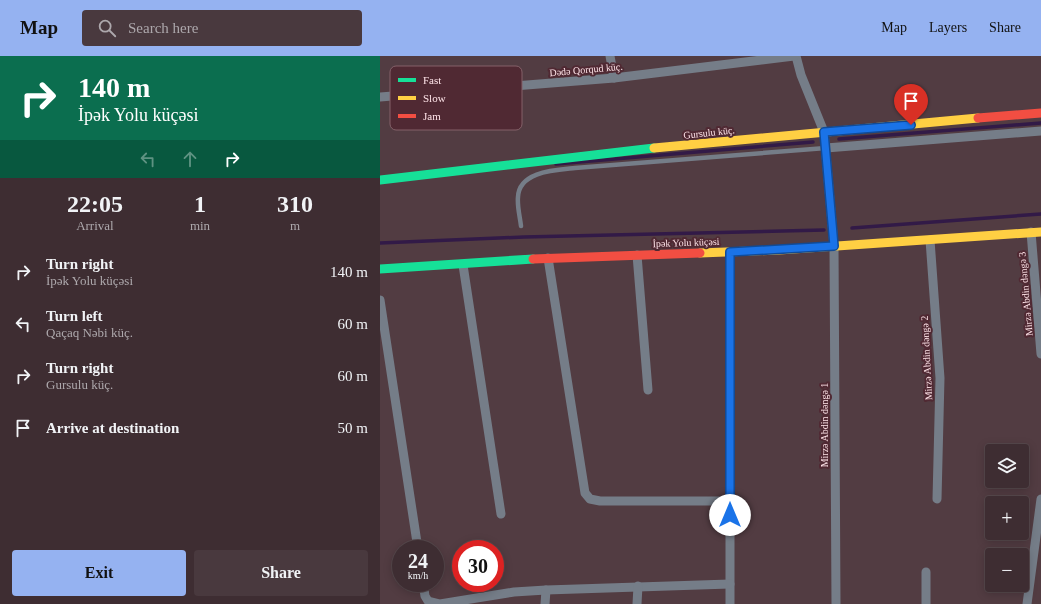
<!DOCTYPE html>
<meta charset="utf-8">
<style>
:root{--surface:#3e2d32;--page:#49393e;--text:#f1f3f6;--muted:#ada8ac;--line:#57494d;--accent:#95b2f1}
body{margin:0;font-family:Georgia,serif;background:var(--page);color:var(--text);height:100vh;display:flex;flex-direction:column;font-size:15px;white-space:nowrap}
*{box-sizing:border-box;margin:0}
p{font-size:13px;color:var(--muted)}
.icon{flex:none;width:22px;height:22px;fill:none;stroke:currentColor;stroke-width:2;stroke-linecap:round;stroke-linejoin:round}
.map{position:relative;flex:1;overflow:hidden}
.sheet{display:flex;flex-direction:column;background:var(--surface);width:380px}
.sheet>*{flex:none}
.guide{background:#0b6e4f;color:#fff;overflow:hidden}
.fabs{position:absolute;left:605px;top:388px;display:grid;gap:8px}
.fabs a{display:grid;place-items:center;width:44px;height:44px;border-radius:4px;background:var(--surface);box-shadow:0 2px 10px #0003,0 0 0 1px var(--line);font-size:20px}
.speed{position:absolute;left:12px;top:484px;display:flex;gap:8px;font-size:20px;font-weight:700;text-align:center}
.speed>*{display:grid;place-content:center;width:52px;height:52px;border-radius:50%;background:var(--surface);box-shadow:0 2px 10px #0003,0 0 0 1px var(--line);line-height:1}
.speed small{font-size:10px;font-weight:400}
.speed .limit{border:6px solid #d22;background:#fff;color:#111}
.pin{position:absolute;display:grid;place-items:center;width:34px;height:34px;color:#fff;margin:-41px -17px;border-radius:50% 50% 50% 0;rotate:-45deg;box-shadow:0 0 4px #0007}
.pin .icon{rotate:45deg}
.me{position:absolute;width:44px;margin:-22px;rotate:0deg;stroke-linejoin:round;filter:drop-shadow(0 0 3px #0008)}
.turn{display:flex;align-items:center;gap:14px;height:84px;padding:0 12px;font-size:18px}
.turn .icon{width:52px;height:52px;stroke-width:2.5}
.turn b{display:block;font-size:28px;line-height:34px}
.lanes{display:flex;align-items:center;height:38px;padding:0 12px;background:#0003;justify-content:center;gap:20px;direction:ltr}
.lanes .off{opacity:.35}
.eta{display:flex;justify-content:space-evenly;align-items:center;height:68px;text-align:center}
.eta b{font-size:24px;font-weight:700;line-height:28px}
.primary-button{display:flex;gap:8px;margin-top:auto;padding:8px 12px}
.primary-button a{flex:1;height:46px;border-radius:4px;background:var(--accent);color:#111;font-size:16px;font-weight:700;line-height:46px;text-align:center}
.primary-button a+a{background:var(--page);color:var(--text)}
ul{padding:0;list-style:none}
li{display:flex;align-items:center;gap:12px;height:52px;padding:0 12px}
li div{flex:1}
li b{display:block;font-size:15px}
li em{font-style:normal}
header{display:flex;align-items:center;gap:24px;box-sizing:border-box;height:56px;padding:0 20px;background:var(--accent);color:#111}
header strong{font-size:19px}
nav{display:flex;gap:22px;margin-inline-start:auto;font-size:14px}
.search{width:280px;height:36px;background:var(--page);display:flex;align-items:center;gap:10px;box-sizing:border-box;padding:0 14px;border-radius:4px;color:var(--muted);font-size:15px}
main{display:flex;flex:1;min-height:0}
.map>svg:first-child{display:block}
.lines{fill:none;stroke-linecap:round;stroke-linejoin:round}
.stream{stroke:#321a47;stroke-width:3.5}
.lane{stroke:#757d88;stroke-width:4.5}
.street{stroke:#757d88;stroke-width:9}
.fast{stroke:#16e098;stroke-width:9}
.slow{stroke:#ffcf43;stroke-width:9}
.jam{stroke:#f24e42;stroke-width:9}
.route-casing{stroke:#114b97;stroke-width:10}
.route{stroke:#1a73e8;stroke-width:7}
.labels{text-anchor:middle;stroke-width:4;stroke-linejoin:round;paint-order:stroke}
.street-label{font-size:10px;fill:#fee3e8;stroke:#502933}
.key{fill:#502933;stroke:#846169;stroke-width:1}
.key-label{font-size:11px;fill:#fee3e8}
</style>
<header>
<strong>Map</strong>
<div class="search"><svg class="icon" aria-label="search" viewBox="0 0 24 24"><circle cx="10" cy="10" r="6"/><path d="M15 15l6 6"/></svg>Search here</div>
<nav><a>Map</a><a>Layers</a><a>Share</a></nav>
</header>
<main>
<section class="sheet">
<div class="guide">
<div class="turn"><svg class="icon" aria-label="right" viewBox="0 0 24 24"><path d="M7 20v-9h11M14 6l5 5-5 5"/></svg><div><b>140 m</b>İpək Yolu küçəsi</div></div>
<div class="lanes"><svg class="icon off" aria-label="left" viewBox="0 0 24 24"><path d="M17 20v-9H6M10 6l-5 5 5 5"/></svg><svg class="icon off" aria-label="ahead" viewBox="0 0 24 24"><path d="M12 20V5M6 11l6-6 6 6"/></svg><svg class="icon" aria-label="right" viewBox="0 0 24 24"><path d="M7 20v-9h11M14 6l5 5-5 5"/></svg></div>
</div>
<div class="eta">
<div><b>22:05</b><p>Arrival</p></div>
<div><b>1</b><p>min</p></div>
<div><b>310</b><p>m</p></div>
</div>
<ul>
<li><svg class="icon" aria-label="right" viewBox="0 0 24 24"><path d="M7 20v-9h11M14 6l5 5-5 5"/></svg><div><b>Turn right</b><p>İpək Yolu küçəsi</p></div><em>140 m</em></li>
<li><svg class="icon" aria-label="left" viewBox="0 0 24 24"><path d="M17 20v-9H6M10 6l-5 5 5 5"/></svg><div><b>Turn left</b><p>Qaçaq Nəbi küç.</p></div><em>60 m</em></li>
<li><svg class="icon" aria-label="right" viewBox="0 0 24 24"><path d="M7 20v-9h11M14 6l5 5-5 5"/></svg><div><b>Turn right</b><p>Gursulu küç.</p></div><em>60 m</em></li>
<li><svg class="icon" aria-label="arrive" viewBox="0 0 24 24"><path d="M6 21V4h12l-3 4 3 4H6"/></svg><div><b>Arrive at destination</b></div><em>50 m</em></li>
</ul>
<div class="primary-button"><a>Exit</a><a>Share</a></div>
</section>
<div class="map">
<svg width="661" height="548" viewBox="0 0 661 548">
<rect width="100%" height="100%" fill="#523c42"/>
<g class="lines">
<g class="stream">
<polyline points="459,83 661,67"/>
<polyline points="176,108 433,86"/>
<polyline points="472,172 661,158"/>
<polyline points="0,187 144,181 444,174"/>
</g>
<path class="lane" d="M 141,170 C 140,161 137,150 138,141 C 139,115 176,114 195,112 L 446,92"/>
<g class="street">
<polyline points="230,0 234,22"/>
<polyline points="416,0 421,19 444,76 454,190 456,548"/>
<polyline points="0,41 234,22 414,0"/>
<polyline points="446,92 661,75"/>
<polyline points="651,176 661,298"/>
<polyline points="550,184 560,322 557,443"/>
<polyline points="350,196 350,548"/>
<polyline points="257,199 268,334"/>
<polyline points="168,202 205,437 210,443 220,445 350,445"/>
<polyline points="83,209 121,458"/>
<polyline points="0,244 38,493"/>
<polyline points="43,527 45,540 48,545 60,548 134,536 166,534 350,528"/>
<polyline points="165,548 166,534"/>
<polyline points="257,548 258,530"/>
<polyline points="546,548 546,516"/>
<polyline points="647,548 661,443"/>
</g>
<g class="fast">
<polyline points="0,124 274,92"/>
<polyline points="0,213 153,203"/>
</g>
<g class="slow">
<polyline points="274,92 598,62"/>
<polyline points="320,197 399,194 661,176"/>
</g>
<g class="jam">
<polyline points="598,62 661,57"/>
<polyline points="153,203 320,197"/>
</g>
</g>
<g class="lines">
<g class="route-casing">
<polyline id="route" points="350,459 350,196 454,190 444,76 531,69"/>
</g>
<use href="#route" class="route"/>
</g>
<g class="labels">
<g class="street-label">
<text transform="translate(206 13) rotate(-5)" y="4">Dədə Qorqud küç.</text>
<text transform="translate(329 76) rotate(-6)" y="4">Gursulu küç.</text>
<text transform="translate(306 186) rotate(-2)" y="4">İpək Yolu küçəsi</text>
<text transform="translate(645 238) rotate(-95)" y="4">Mirzə Abdin dəngə 3</text>
<text transform="translate(546 302) rotate(-93)" y="4">Mirzə Abdin dəngə 2</text>
<text transform="translate(444 369) rotate(-90)" y="4">Mirzə Abdin dəngə 1</text>
</g>
</g>
<rect x="10" y="10" width="132" height="64" rx="6" class="key"/>
<rect x="18" y="22" width="18" height="4" fill="#16e098"/>
<rect x="18" y="40" width="18" height="4" fill="#ffcf43"/>
<rect x="18" y="58" width="18" height="4" fill="#f24e42"/>
<g class="key-label">
<text x="43" y="28">Fast</text>
<text x="43" y="46">Slow</text>
<text x="43" y="64">Jam</text>
</g>
</svg>
<div class="fabs">
<a><svg class="icon" aria-label="layers" viewBox="0 0 24 24"><path d="M12 4l9 5-9 5-9-5zM3 14l9 5 9-5"/></svg></a>
<a>+</a>
<a>−</a>
</div>
<div class="speed"><div>24<small>km/h</small></div><div class="limit">30</div></div>
<div class="pin" style="left:531px;top:69px;background:#d93025"><svg class="icon" aria-label="arrive" viewBox="0 0 24 24"><path d="M6 21V4h12l-3 4 3 4H6"/></svg></div>
<svg class="me" style="left:350px;top:459px" viewBox="-20 -20 40 40"><circle r="19" fill="#fff"/><path d="M0-13L10 11 0 6-10 11z" fill="#1a73e8"/></svg>
</div>
</main>
